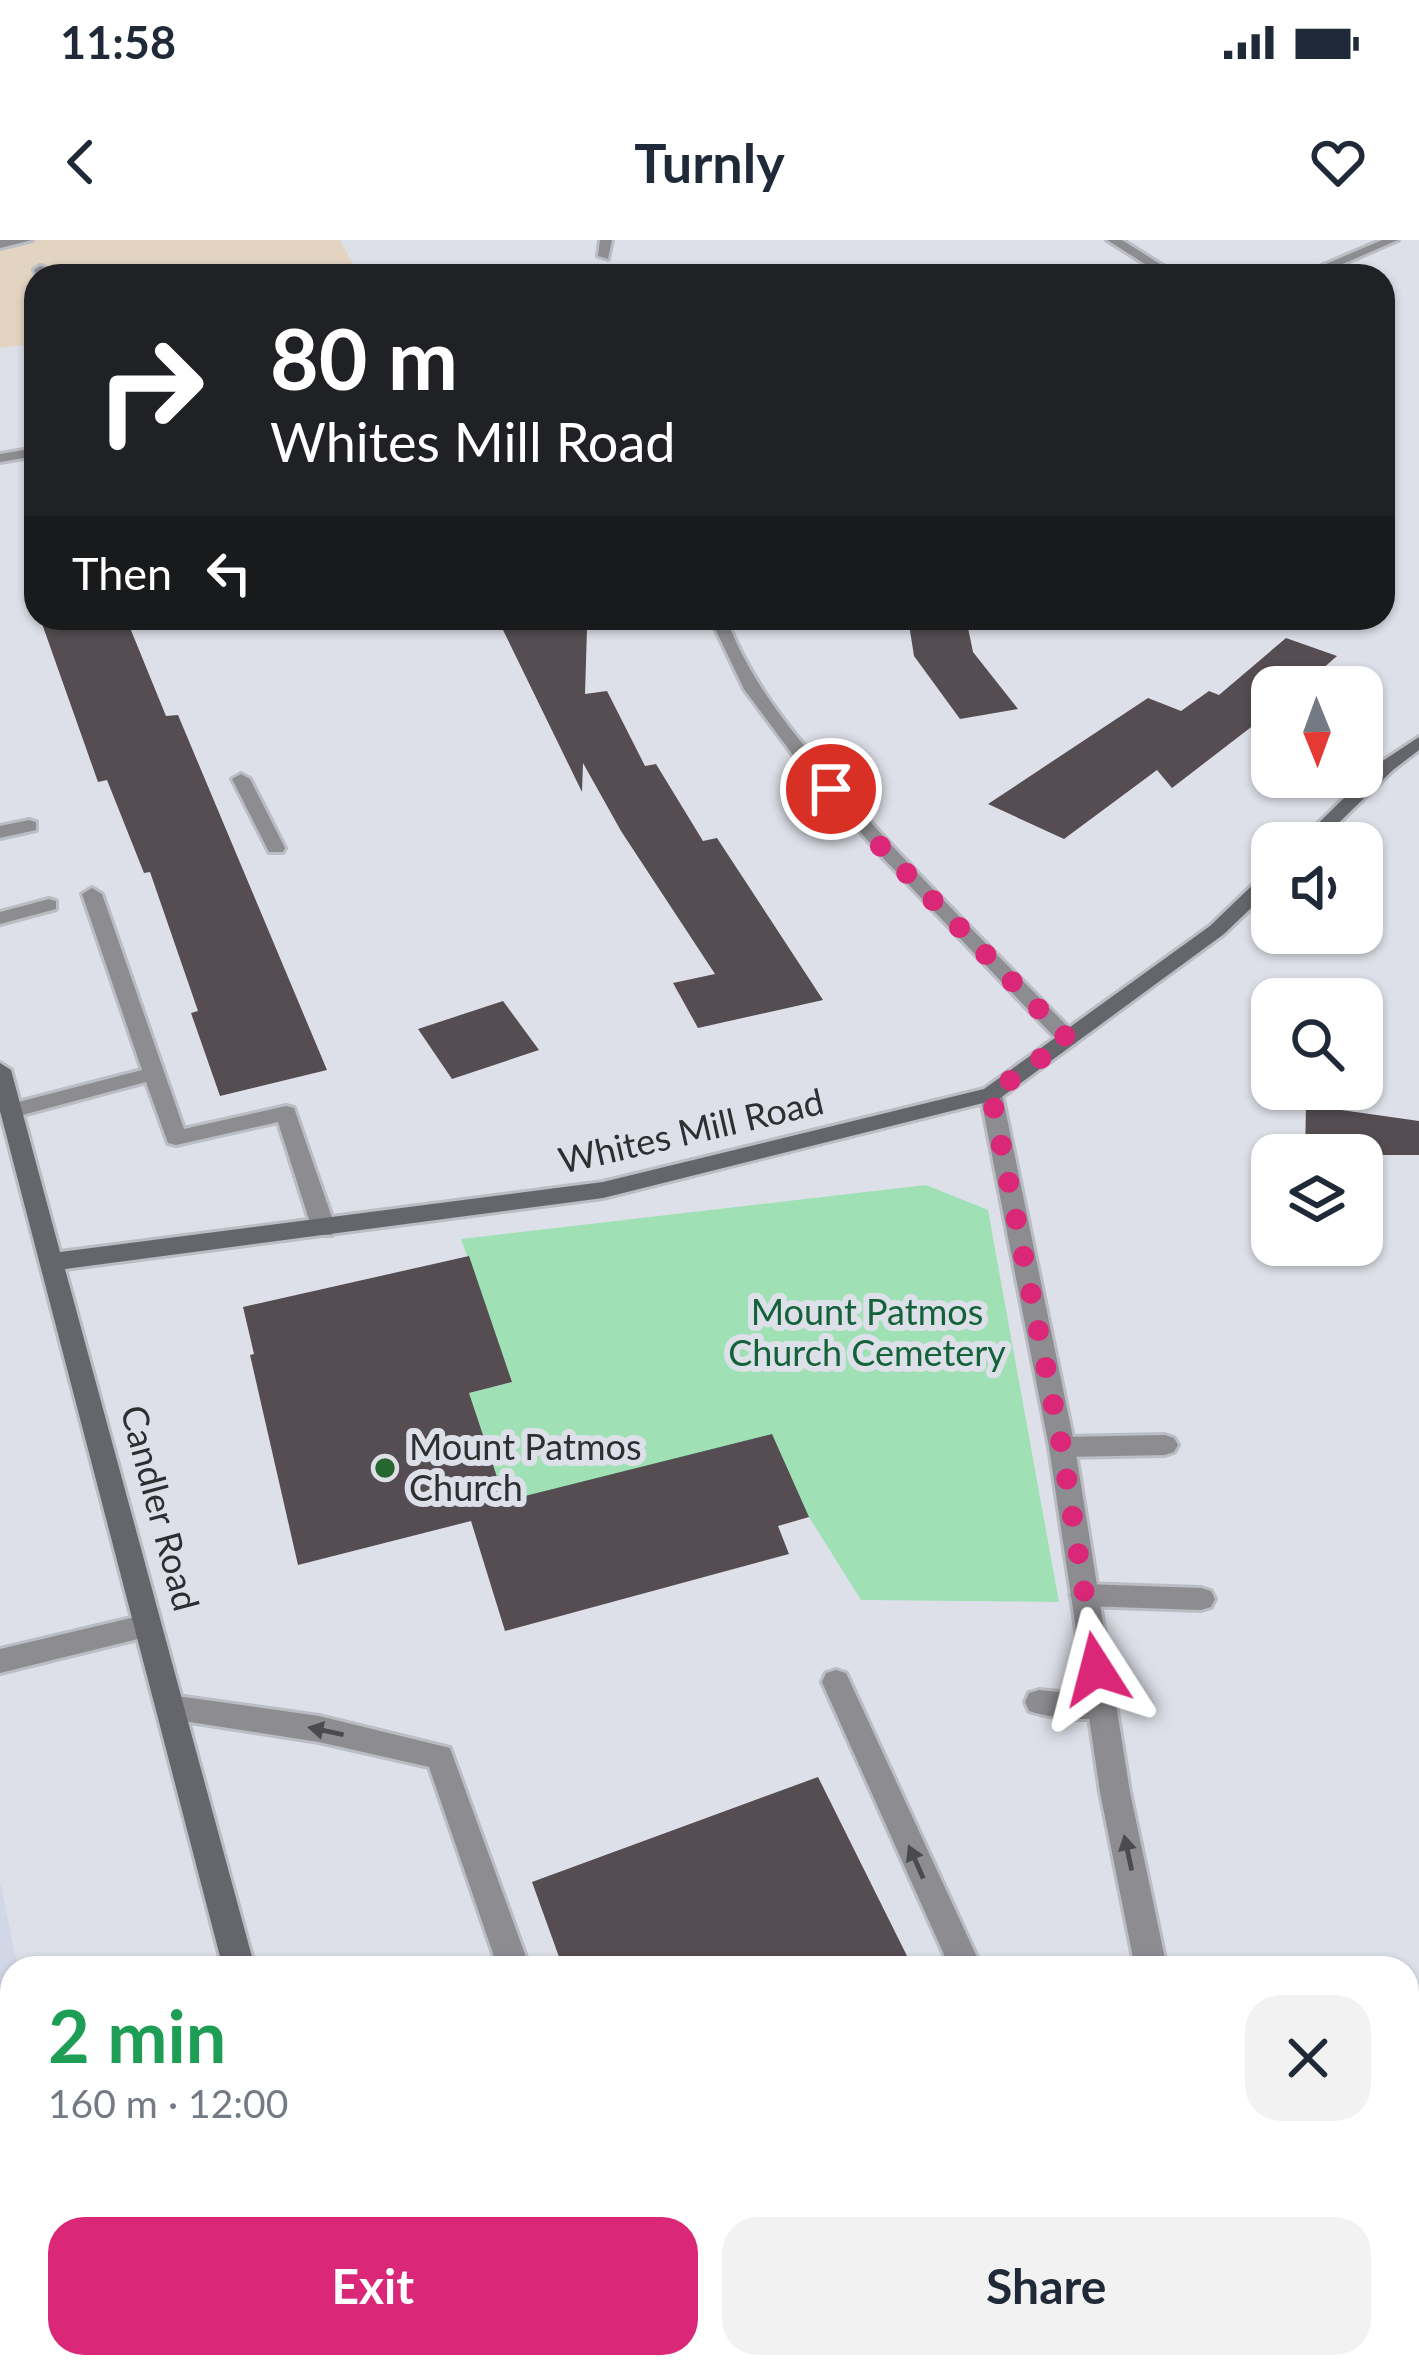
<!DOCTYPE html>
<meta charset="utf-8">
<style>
:root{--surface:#fff;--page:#f2f2f3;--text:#1f2937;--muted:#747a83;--accent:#db2777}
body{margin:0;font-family:Lato,sans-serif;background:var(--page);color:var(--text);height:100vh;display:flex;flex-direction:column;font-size:45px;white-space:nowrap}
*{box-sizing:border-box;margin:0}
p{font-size:39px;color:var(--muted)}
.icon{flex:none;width:66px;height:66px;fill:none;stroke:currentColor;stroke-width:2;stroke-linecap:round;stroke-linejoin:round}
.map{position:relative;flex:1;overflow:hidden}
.panel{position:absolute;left:0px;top:1716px;width:1419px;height:423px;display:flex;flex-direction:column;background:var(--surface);border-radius:36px 36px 0 0;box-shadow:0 3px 9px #0004}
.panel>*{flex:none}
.hud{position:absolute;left:24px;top:24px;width:1371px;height:366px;border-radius:36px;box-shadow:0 3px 9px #0004;background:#202124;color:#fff;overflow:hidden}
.needle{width:78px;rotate:179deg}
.fabs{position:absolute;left:1251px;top:426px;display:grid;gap:24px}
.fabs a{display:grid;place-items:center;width:132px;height:132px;border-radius:24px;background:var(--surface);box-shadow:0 3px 9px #0004;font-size:60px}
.pin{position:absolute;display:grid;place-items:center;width:102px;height:102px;color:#fff;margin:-51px;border:6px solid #fff;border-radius:50%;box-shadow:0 3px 12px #0007}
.me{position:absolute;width:132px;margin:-66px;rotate:351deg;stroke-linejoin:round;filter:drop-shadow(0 0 9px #0008)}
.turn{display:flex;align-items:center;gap:42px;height:252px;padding:0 48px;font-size:54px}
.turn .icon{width:156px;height:156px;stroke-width:2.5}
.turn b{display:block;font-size:84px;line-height:102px}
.then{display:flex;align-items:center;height:114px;padding:0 48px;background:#0003;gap:24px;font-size:45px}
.round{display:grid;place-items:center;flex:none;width:126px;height:126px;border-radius:36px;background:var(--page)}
.headline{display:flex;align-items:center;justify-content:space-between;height:204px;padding:0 48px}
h1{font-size:72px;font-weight:700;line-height:90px;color:#1e9e55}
.cta{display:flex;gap:24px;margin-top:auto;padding:24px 48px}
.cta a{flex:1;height:138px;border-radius:36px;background:var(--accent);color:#fff;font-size:48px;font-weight:700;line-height:138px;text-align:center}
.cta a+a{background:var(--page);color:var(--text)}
.status{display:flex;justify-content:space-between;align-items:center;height:84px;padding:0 60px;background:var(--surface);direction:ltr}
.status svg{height:33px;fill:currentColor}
header{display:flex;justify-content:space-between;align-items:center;height:156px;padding:0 48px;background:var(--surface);font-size:54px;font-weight:700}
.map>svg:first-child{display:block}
.commercial{fill:#e3d4c2}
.built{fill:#d2d7e7}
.green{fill:#9fe1b5}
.building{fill:#554d51}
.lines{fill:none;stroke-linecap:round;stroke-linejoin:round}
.lane-casing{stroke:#bbbdc4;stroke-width:6}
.street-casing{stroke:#bbbdc4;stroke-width:6}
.secondary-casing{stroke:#bbbdc4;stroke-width:6}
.lane{fill:#8d8d91;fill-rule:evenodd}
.street{fill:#8d8d91;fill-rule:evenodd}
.secondary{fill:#65666b;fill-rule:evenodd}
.oneway{fill:#4a4b4e}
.route{stroke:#db2777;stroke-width:21;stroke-dasharray:0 37.8}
.poi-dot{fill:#27662f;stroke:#dee0e9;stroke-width:4.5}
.labels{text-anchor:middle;stroke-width:12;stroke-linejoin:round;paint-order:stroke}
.street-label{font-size:36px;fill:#2e2f32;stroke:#dee0e9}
.park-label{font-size:36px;fill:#146239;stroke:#dee0e9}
.poi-label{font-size:36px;fill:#2e2f32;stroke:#dee0e9;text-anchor:start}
</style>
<div class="status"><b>11:58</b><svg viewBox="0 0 49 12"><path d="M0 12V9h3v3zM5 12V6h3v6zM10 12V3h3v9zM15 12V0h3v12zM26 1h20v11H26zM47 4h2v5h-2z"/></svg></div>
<header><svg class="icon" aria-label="back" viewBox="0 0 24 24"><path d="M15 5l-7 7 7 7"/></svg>Turnly<svg class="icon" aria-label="heart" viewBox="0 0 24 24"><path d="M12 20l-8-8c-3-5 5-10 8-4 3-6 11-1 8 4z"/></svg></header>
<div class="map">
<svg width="1419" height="2138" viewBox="0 0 1419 2138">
<rect width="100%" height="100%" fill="#dee0e9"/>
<polygon class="commercial" points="0,0 340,0 359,36 36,36 36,104 0,108"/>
<polygon class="built" points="0,1641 18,1728 12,1728 12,2127 102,2127 105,2138 0,2138"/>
<polygon class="green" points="926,945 988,970 1059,1362 861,1360 809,1277 505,1261 469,1153 512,1142 461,999"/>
<g class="building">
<polygon points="40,378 126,378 166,476 178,475 327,830 220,856 191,773 198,771 150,632 144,633 107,540 98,542"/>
<polygon points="908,378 966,378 973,412 1018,469 960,479 914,416"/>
<polygon points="587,389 585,454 607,451 645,526 656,524 703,601 717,598 823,760 698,788 673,743 715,734 621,591 583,523 582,552 503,390"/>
<polygon points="1286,398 1337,416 1302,447 1272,447 1272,471 1172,548 1157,530 1064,599 988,564 1148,458 1181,471 1209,451 1219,455"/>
<polygon points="503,761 539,810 452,839 418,789"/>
<polygon points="1306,865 1419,881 1419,915 1305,915"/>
<polygon points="469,1016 512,1142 469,1153 505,1261 772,1194 809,1277 778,1286 789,1314 505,1391 471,1281 298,1325 250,1115 254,1114 243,1067"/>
<polygon points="818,1537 913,1728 563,1728 532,1642"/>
</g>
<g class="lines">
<g class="lane-casing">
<g id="lane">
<polygon points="0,0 32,0 0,8"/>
<polygon points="40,26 44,27 49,36 37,36 34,30"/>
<polygon points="241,534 250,539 285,608 283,612 269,612 267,608 232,539"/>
<polygon points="29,580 36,582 36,590 0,598 0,586"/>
<polygon points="92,648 102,654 184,889 286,866 294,868 336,989 332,995 316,995 312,989 278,882 176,905 168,903 146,842 11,878 3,876 0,871 3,866 142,830 82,654"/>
<polygon points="49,659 56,661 56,669 0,684 0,672"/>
<polygon points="1165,1195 1174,1198 1178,1205 1174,1212 1165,1215 1062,1217 1053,1214 1049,1207 1053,1200 1062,1197"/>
<polygon points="1084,1344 1201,1348 1211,1351 1215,1359 1211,1367 1201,1370 1084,1366 1074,1363 1070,1355 1074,1347"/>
<polygon points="148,1374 158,1378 162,1386 158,1394 0,1433 0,1409"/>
<polygon points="836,1430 846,1433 982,1728 950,1728 822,1442 826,1433"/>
<path d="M 1039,1450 L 1112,1457 L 1116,1466 L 1112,1475 C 1090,1483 1051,1478 1029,1471 L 1025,1462 L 1029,1453 Z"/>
<polygon points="170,1455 319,1476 450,1508 530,1728 498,1728 429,1527 319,1502 170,1479 160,1476 156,1467 160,1458"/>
</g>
</g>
<g class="street-casing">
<g id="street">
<polygon points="600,0 612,0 608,19 598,16"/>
<polygon points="1107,0 1122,0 1179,36 1164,36"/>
<polygon points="1382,0 1398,0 1315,36 1298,36"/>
<polygon points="36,208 36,216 0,222 0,214"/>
<path d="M 710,378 L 726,378 C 754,452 805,508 857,567 C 927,646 1002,719 1075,794 L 1078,799 L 1075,804 L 1061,804 L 884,619 L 793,515 L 744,449 Z"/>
<polygon points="991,847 1002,854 1075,1207 1130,1552 1167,1728 1135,1728 1100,1552 1049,1207 980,854"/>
<polygon points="1193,2127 1229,2127 1230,2138 1194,2138"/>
</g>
</g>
<g class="secondary-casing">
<g id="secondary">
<polygon points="1419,497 1419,510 1393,530 1318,603 1298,603 1381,522"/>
<polygon points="1272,631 1272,648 1224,694 999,859 603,958 65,1029 255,1728 223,1728 0,871 0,823 11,830 60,1012 603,942 984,849 1210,686 1265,633"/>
<polygon points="363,2127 399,2127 403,2138 367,2138"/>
</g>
</g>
<use href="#lane" class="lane"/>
<use href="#street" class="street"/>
<use href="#secondary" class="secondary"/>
</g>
<defs><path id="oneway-solid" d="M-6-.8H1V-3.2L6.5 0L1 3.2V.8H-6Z" transform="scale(3)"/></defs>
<g class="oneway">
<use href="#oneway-solid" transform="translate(326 1491) rotate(-168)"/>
<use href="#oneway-solid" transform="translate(1128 1613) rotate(-102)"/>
<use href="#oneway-solid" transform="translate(916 1622) rotate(-114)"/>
</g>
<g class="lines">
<polyline class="route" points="831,549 882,608 1068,799 991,854 1062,1208 1096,1429"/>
</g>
<circle class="poi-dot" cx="385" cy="1228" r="12"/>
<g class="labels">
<g class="street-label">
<text transform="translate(691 891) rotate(-13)" y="13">Whites Mill Road</text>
<text transform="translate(160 1268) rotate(75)" y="13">Candler Road</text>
</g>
<g class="park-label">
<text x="867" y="1085">Mount Patmos<tspan x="867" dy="41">Church Cemetery</tspan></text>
</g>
<g class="poi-label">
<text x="409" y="1220">Mount Patmos<tspan x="409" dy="41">Church</tspan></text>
</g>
</g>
</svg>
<div class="fabs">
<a><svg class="needle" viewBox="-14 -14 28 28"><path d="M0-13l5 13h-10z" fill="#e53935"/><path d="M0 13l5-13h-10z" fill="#747a83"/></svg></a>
<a><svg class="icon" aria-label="sound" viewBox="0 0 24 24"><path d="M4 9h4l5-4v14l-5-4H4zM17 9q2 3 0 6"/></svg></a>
<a><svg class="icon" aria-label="search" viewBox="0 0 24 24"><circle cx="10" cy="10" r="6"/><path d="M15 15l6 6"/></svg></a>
<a><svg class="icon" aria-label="layers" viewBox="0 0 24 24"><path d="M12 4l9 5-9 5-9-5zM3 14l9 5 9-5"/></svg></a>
</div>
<div class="pin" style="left:831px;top:549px;background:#d93025"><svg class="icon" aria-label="arrive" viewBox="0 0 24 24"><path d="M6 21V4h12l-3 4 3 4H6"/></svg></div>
<svg class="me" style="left:1096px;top:1429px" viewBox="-20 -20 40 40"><path d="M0-17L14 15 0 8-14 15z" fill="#db2777" stroke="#fff" stroke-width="4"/></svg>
<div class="hud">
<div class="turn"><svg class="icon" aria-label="right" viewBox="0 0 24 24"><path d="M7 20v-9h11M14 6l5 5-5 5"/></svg><div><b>80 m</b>Whites Mill Road</div></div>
<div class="then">Then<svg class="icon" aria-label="left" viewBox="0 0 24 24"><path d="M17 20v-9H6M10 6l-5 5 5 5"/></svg></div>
</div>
<section class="panel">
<div class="headline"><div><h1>2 min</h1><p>160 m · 12:00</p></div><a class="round"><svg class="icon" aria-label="close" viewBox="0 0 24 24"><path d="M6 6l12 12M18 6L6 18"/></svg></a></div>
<div class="cta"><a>Exit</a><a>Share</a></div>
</section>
</div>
